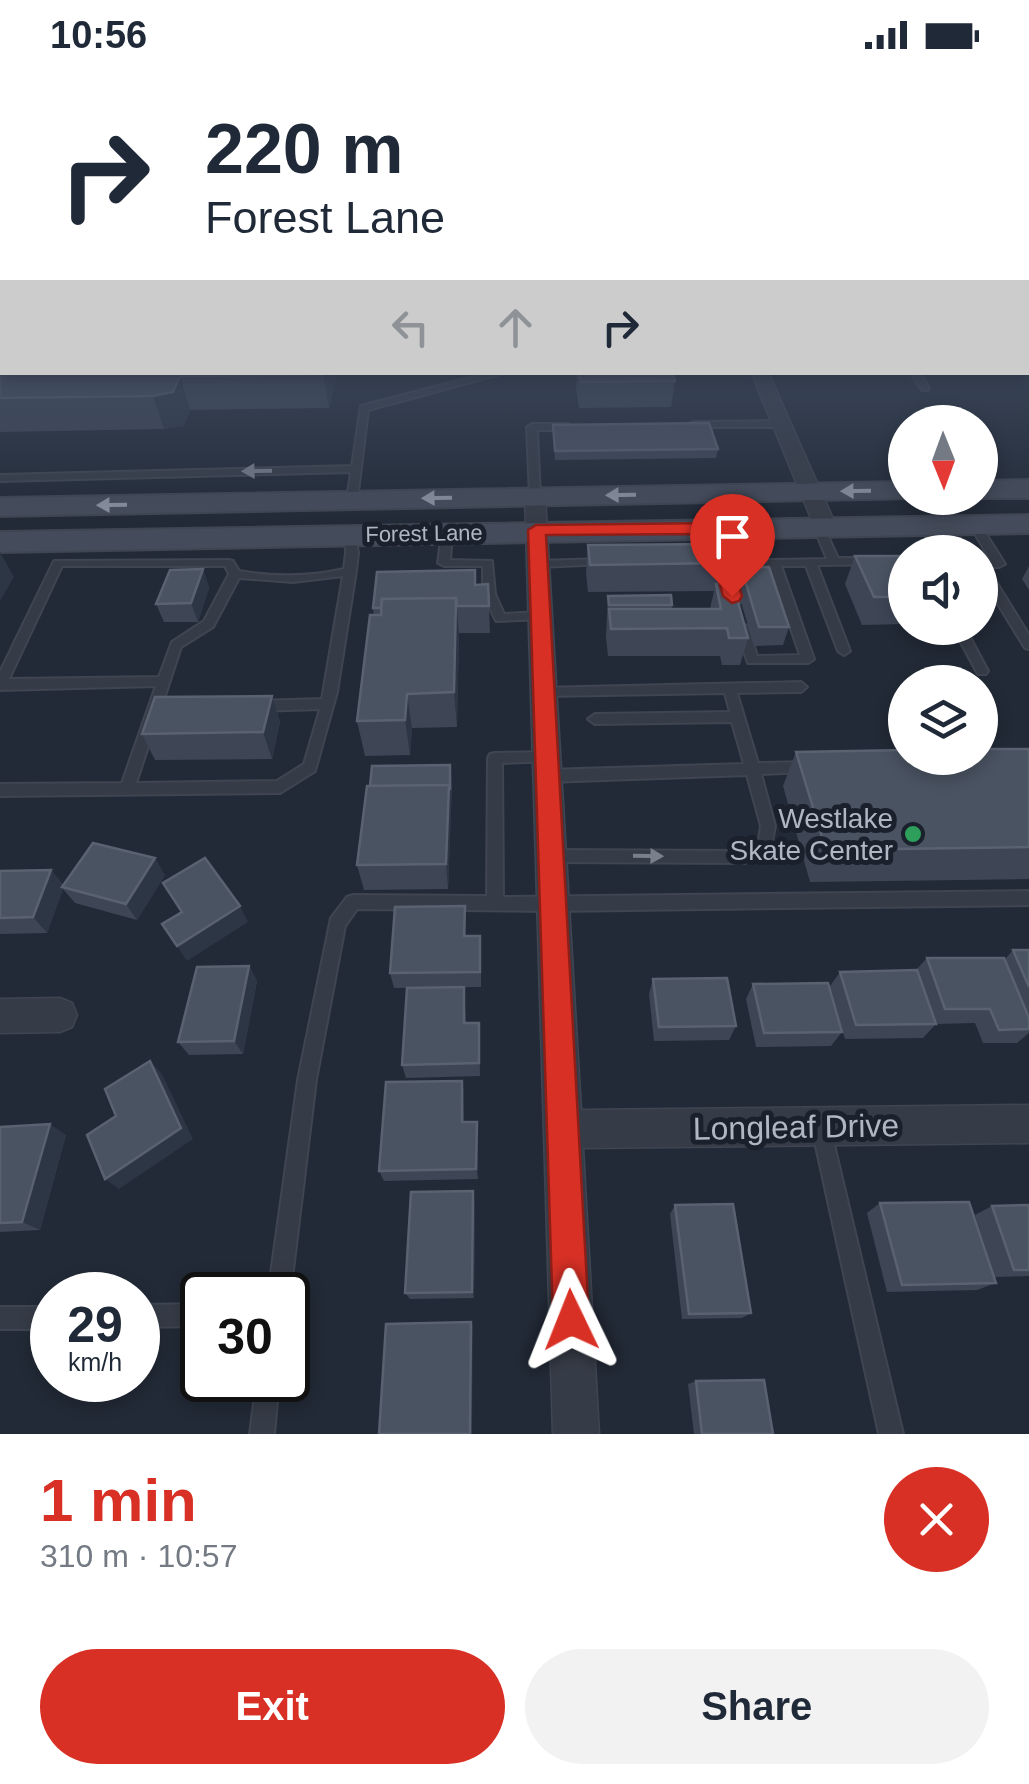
<!DOCTYPE html>
<meta charset="utf-8">
<style>
:root{--surface:#fff;--page:#f2f2f3;--text:#1f2937;--muted:#747a83;--accent:#d93025}
body{margin:0;font-family:Helvetica,sans-serif;background:var(--page);color:var(--text);height:100vh;display:flex;flex-direction:column;font-size:38px;white-space:nowrap}
*{box-sizing:border-box;margin:0}
p{font-size:32px;color:var(--muted)}
.icon{flex:none;width:55px;height:55px;fill:none;stroke:currentColor;stroke-width:2;stroke-linecap:round;stroke-linejoin:round}
.map{position:relative;height:1364px;overflow:hidden}
.sheet{display:flex;flex-direction:column;background:var(--surface);flex:1}
.sheet>*{flex:none}
.banner{position:absolute;left:0px;top:0px;width:1030px;height:305px;box-shadow:0 5px 15px #0003;background:#fff;color:var(--text);overflow:hidden}
.needle{width:65px;rotate:179deg}
.buttons{position:absolute;left:888px;top:335px;display:grid;gap:20px}
.buttons a{display:grid;place-items:center;width:110px;height:110px;border-radius:50%;background:var(--surface);box-shadow:0 5px 15px #0003;font-size:50px}
.speed{position:absolute;left:30px;top:1202px;display:flex;gap:20px;font-size:50px;font-weight:700;text-align:center}
.speed>*{display:grid;place-content:center;width:130px;height:130px;border-radius:50%;background:var(--surface);box-shadow:0 5px 15px #0003;line-height:1}
.speed small{font-size:25px;font-weight:400}
.speed .limit{border:5px solid #111;border-radius:15px;background:#fff;color:#111}
.pin{position:absolute;display:grid;place-items:center;width:85px;height:85px;color:#fff;margin:-102px -42px;border-radius:50% 50% 50% 0;rotate:-45deg;box-shadow:0 0 10px #0007}
.pin .icon{rotate:45deg}
.me{position:absolute;width:110px;margin:-55px;rotate:358deg;stroke-linejoin:round;filter:drop-shadow(0 0 8px #0008)}
.turn{display:flex;align-items:center;gap:35px;height:210px;padding:0 40px;font-size:45px}
.turn .icon{width:130px;height:130px;stroke-width:2.5}
.turn b{display:block;font-size:70px;line-height:85px}
.lanes{display:flex;align-items:center;height:95px;padding:0 40px;background:#0003;justify-content:center;gap:50px;direction:ltr}
.lanes .off{opacity:.35}
.round{display:grid;place-items:center;flex:none;width:105px;height:105px;border-radius:52px;background:var(--page)}
.summary{display:flex;align-items:center;justify-content:space-between;height:170px;padding:0 40px}
h1{font-size:60px;font-weight:800;line-height:75px;color:var(--accent)}
.primary-button{display:flex;gap:20px;margin-top:auto;padding:20px 40px}
.primary-button a{flex:1;height:115px;border-radius:60px;background:var(--accent);color:#fff;font-size:40px;font-weight:800;line-height:115px;text-align:center}
.primary-button a+a{background:var(--page);color:var(--text)}
.status{display:flex;justify-content:space-between;align-items:center;height:70px;padding:0 50px;background:var(--surface);direction:ltr}
.status svg{height:28px;fill:currentColor}
.map>svg:first-child{display:block}
.lines{fill:none;stroke-linecap:round;stroke-linejoin:round}
.lane-casing{stroke:#3f4551;stroke-width:4}
.street-casing{stroke:#3f4551;stroke-width:3}
.secondary-casing{stroke:#3f4551;stroke-width:4}
.lane{fill:#363c47;fill-rule:evenodd}
.street{fill:#363c47;fill-rule:evenodd}
.secondary{fill:#444b5a;fill-rule:evenodd}
.wall{fill:#3e4656}
.shaded-wall{fill:#2d3645}
.building{fill:#4a5362;stroke:#5a6271;stroke-width:2.5}
.oneway{fill:#79808c}
.oneway2{fill:#8a919f}
.route{fill:#d93025;stroke:#8d1f18;stroke-width:2.5}
.leisure-dot{fill:#2e9e5b;stroke:#1b212c;stroke-width:4}
.labels{text-anchor:middle;stroke-width:10;stroke-linejoin:round;paint-order:stroke}
.far-street-label{font-size:22px;fill:#b0b7c4;stroke:#1b212c}
.poi-label{font-size:28px;fill:#b0b7c4;stroke:#1b212c;text-anchor:end}
.near-street-label{font-size:32px;fill:#b0b7c4;stroke:#1b212c}
</style>
<div class="status"><b>10:56</b><svg viewBox="0 0 49 12"><path d="M0 12V9h3v3zM5 12V6h3v6zM10 12V3h3v9zM15 12V0h3v12zM26 1h20v11H26zM47 4h2v5h-2z"/></svg></div>
<div class="map">
<svg width="1029" height="1364" viewBox="0 0 1029 1364">
<rect width="100%" height="100%" fill="#222a37"/>
<g class="lines">
<g class="lane-casing">
<g id="lane">
<polygon points="1028,293 1029,294 1029,301 1028,300"/>
<polygon points="492,302 508,302 368,340 357,430 352,433 347,430 351,402 0,411 0,405 352,396 361,336"/>
<polygon points="910,302 919,302 929,318 928,320 922,320"/>
<polygon points="694,352 781,351 786,354 781,357 691,357 691,353"/>
<polygon points="532,354 568,354 573,357 568,360 537,360 540,426 535,429 530,426 527,357"/>
<polygon points="975,452 979,453 1005,494 999,497 987,497 1029,565 1029,579 1025,578 980,505 980,491 991,491 970,455"/>
<polygon points="819,455 824,458 838,488 905,488 905,494 817,495 850,581 844,585 838,581 806,496 781,496 814,589 808,593 748,593 736,557 742,553 748,557 757,586 800,585 770,497 729,498 740,532 738,535 730,535 716,495 708,459 713,456 718,459 727,491 827,489 814,458"/>
<polygon points="447,459 452,462 450,490 492,491 495,524 504,544 540,542 546,546 544,549 496,551 483,524 483,496 444,496 438,493 442,462"/>
<path d="M 350,462 L 355,465 L 358,483 L 356,501 L 337,622 L 315,701 L 280,723 L 0,726 L 0,714 L 122,713 L 156,616 L 0,620 L 0,602 L 54,491 L 229,490 L 233,491 L 239,501 C 274,507 309,507 344,499 L 346,483 L 345,465 ZM 62,496 L 225,496 L 229,504 L 204,551 L 172,572 L 159,607 L 9,609 ZM 343,506 L 322,629 L 257,631 L 250,636 L 257,641 L 320,639 L 304,694 L 277,711 L 136,713 L 181,577 L 213,557 L 239,508 L 293,512 Z"/>
<polygon points="604,489 610,492 608,494 538,497 532,494 538,491"/>
<polygon points="953,558 965,558 988,601 986,604 978,604"/>
<polygon points="801,612 807,617 801,622 737,623 758,693 806,692 811,693 813,697 811,701 806,702 761,704 775,756 770,783 745,793 551,792 546,791 543,786 546,781 551,780 744,781 758,775 761,756 747,705 547,712 542,710 540,706 542,702 547,700 744,694 732,652 595,654 588,649 595,644 730,642 725,623 544,626 538,621 539,618"/>
<polygon points="547,682 552,683 554,687 552,691 502,693 503,827 1029,821 1029,835 553,841 357,839 345,856 316,1010 290,1225 288,1230 288,1225 268,1225 298,1010 331,848 347,827 353,825 487,826 488,688 490,684 495,683"/>
<polygon points="821,1049 828,1051 830,1058 903,1364 879,1364 812,1058 814,1051"/>
<polygon points="202,1234 202,1256 138,1257 138,1235"/>
<rect x="0" y="1237" width="52" height="22"/>
<polygon points="257,1310 279,1310 274,1364 250,1364"/>
</g>
</g>
<g class="street-casing">
<g id="street">
<polygon points="751,302 768,302 837,458 834,463 818,463 815,458"/>
<polygon points="535,420 545,426 581,1040 1029,1035 1029,1073 583,1078 599,1364 553,1364 525,426"/>
<polygon points="60,928 72,933 77,945 72,957 60,962 0,963 0,929"/>
</g>
</g>
<g class="secondary-casing">
<g id="secondary">
<polygon points="1029,410 1029,428 975,428 980,428 980,411"/>
<polygon points="905,412 905,428 914,428 0,446 0,428"/>
<polygon points="1029,445 1029,463 0,482 0,462"/>
</g>
</g>
<use href="#lane" class="lane"/>
<use href="#street" class="street"/>
<use href="#secondary" class="secondary"/>
</g>
<g class="wall">
<polygon points="0,262 2,302 337,302 329,338 190,340 184,356 164,359 0,362"/>
<polygon points="1028,262 1029,262 1029,289 1028,288"/>
<polygon points="577,302 672,302 675,311 671,337 579,338 576,318"/>
<polygon points="553,355 718,379 716,388 555,390"/>
<polygon points="588,475 726,493 721,514 748,568 740,595 722,595 720,586 608,586 606,567 608,526 672,535 672,539 710,539 714,521 588,522 586,503"/>
<polygon points="855,486 905,486 905,554 862,555 845,514"/>
<polygon points="1029,496 1029,520 1022,509"/>
<polygon points="741,497 789,557 783,575 754,576 736,515"/>
<polygon points="203,499 209,518 198,552 164,552 156,534"/>
<polygon points="488,514 490,563 459,563 457,657 412,658 410,685 365,686 357,651 374,545 373,538 476,515"/>
<polygon points="272,626 280,652 272,689 155,690 142,664"/>
<polygon points="1029,679 1029,809 810,812 783,716 796,682"/>
<polygon points="452,713 448,819 364,820 357,795"/>
<polygon points="51,800 63,815 165,805 137,850 75,833 63,819 47,863 0,864 0,801"/>
<polygon points="465,836 466,866 481,881 481,917 394,918 390,903"/>
<polygon points="1013,880 1029,880 1029,945 1028,945 1029,963 1017,973 983,973 975,953 936,954 923,968 845,969 830,916 840,902 916,900 927,888 1005,889"/>
<polygon points="249,896 257,911 243,984 189,985 178,972"/>
<polygon points="653,909 736,956 729,970 654,971 649,924"/>
<polygon points="753,914 842,962 831,976 756,977 746,929"/>
<polygon points="464,917 466,953 479,953 480,1006 406,1008 402,995"/>
<polygon points="462,1011 464,1024 464,1052 478,1063 478,1109 384,1111 379,1101"/>
<polygon points="0,1057 66,1065 40,1160 0,1162"/>
<polygon points="475,1130 474,1228 410,1229 405,1223"/>
<polygon points="880,1133 996,1213 977,1220 887,1222 867,1143"/>
<polygon points="675,1135 751,1243 742,1248 682,1249 670,1144"/>
<polygon points="1029,1135 1029,1206 995,1207 975,1145 992,1136"/>
<polygon points="696,1311 773,1364 694,1364 688,1314"/>
</g>
<g class="shaded-wall">
<polygon points="323,302 337,302 329,338 323,304"/>
<polygon points="180,306 190,340 184,356 164,359 153,326"/>
<polygon points="0,482 14,507 0,531"/>
<polygon points="203,499 209,518 198,552 191,533"/>
<polygon points="456,528 459,563 457,657 454,622"/>
<polygon points="407,624 412,658 410,685 405,650"/>
<polygon points="272,626 280,652 272,689 263,662"/>
<polygon points="450,695 452,713 448,819 446,794"/>
<polygon points="155,788 165,805 137,850 126,834"/>
<polygon points="51,800 64,817 47,863 33,847"/>
<polygon points="240,836 248,852 187,891 177,876"/>
<polygon points="249,896 257,911 243,984 234,971"/>
<polygon points="150,991 162,1004 193,1069 119,1119 105,1109"/>
<polygon points="462,1011 464,1024 463,1064 462,1052"/>
<polygon points="477,1052 478,1063 478,1109 476,1099"/>
<polygon points="50,1054 66,1065 40,1160 22,1152"/>
<polygon points="473,1121 475,1130 474,1228 472,1222"/>
<polygon points="471,1252 473,1257 472,1364 470,1364"/>
</g>
<g class="building">
<polygon points="0,262 2,262 2,302 323,302 323,304 180,306 173,322 153,326 0,328"/>
<polygon points="579,302 672,302 675,311 581,312"/>
<polygon points="709,353 718,379 555,381 553,355"/>
<polygon points="720,474 726,493 590,495 588,475"/>
<polygon points="855,486 905,486 905,527 874,527"/>
<polygon points="741,497 769,497 789,557 759,557"/>
<polygon points="203,499 191,533 156,534 170,500"/>
<polygon points="475,500 475,515 488,514 489,536 457,536 456,528 382,529 381,538 373,538 377,502"/>
<polygon points="716,514 733,514 748,568 729,568 727,558 611,559 609,539 721,539"/>
<polygon points="671,525 672,535 609,535 608,526"/>
<polygon points="456,528 454,622 407,624 405,650 357,651 370,545 381,545 382,529"/>
<polygon points="272,626 263,662 142,664 155,627"/>
<polygon points="980,679 1029,679 1029,777 826,780 796,682 905,680 905,688 980,688"/>
<polygon points="450,695 450,720 449,715 370,716 372,696"/>
<polygon points="449,715 446,794 357,795 367,716"/>
<polygon points="93,773 155,788 126,834 62,817"/>
<polygon points="205,788 240,836 177,876 162,854 182,842 163,813"/>
<polygon points="51,800 33,847 0,848 0,801"/>
<polygon points="465,836 464,866 480,866 480,902 390,903 395,837"/>
<polygon points="1013,880 1029,880 1029,917"/>
<polygon points="927,888 1004,888 1029,948 1029,959 999,960 990,939 945,939"/>
<polygon points="249,896 234,971 178,972 197,897"/>
<polygon points="917,900 936,954 856,955 840,902"/>
<polygon points="727,908 736,956 659,957 653,909"/>
<polygon points="828,913 842,962 764,963 753,914"/>
<polygon points="464,917 464,953 479,953 479,993 402,995 407,918"/>
<polygon points="150,991 181,1058 105,1109 87,1065 116,1046 105,1019"/>
<polygon points="462,1011 462,1052 477,1052 476,1099 379,1101 386,1012"/>
<polygon points="50,1054 22,1152 0,1153 0,1057"/>
<polygon points="473,1121 472,1222 405,1223 411,1122"/>
<polygon points="969,1132 996,1213 902,1215 880,1133"/>
<polygon points="733,1134 751,1243 689,1244 675,1135"/>
<polygon points="1029,1135 1029,1200 1014,1200 992,1136"/>
<polygon points="471,1252 470,1364 379,1364 386,1254"/>
<polygon points="764,1310 773,1364 702,1364 696,1311"/>
</g>
<defs><path id="oneway-solid" d="M-6-.8H1V-3.2L6.5 0L1 3.2V.8H-6Z" transform="scale(2.5)"/></defs>
<g class="oneway">
<use href="#oneway-solid" transform="translate(257 401) rotate(179)"/>
<use href="#oneway-solid" transform="translate(648 786) rotate(1)"/>
</g>
<g class="oneway2">
<use href="#oneway-solid" transform="translate(856 421) rotate(179)"/>
<use href="#oneway-solid" transform="translate(621 425) rotate(179)"/>
<use href="#oneway-solid" transform="translate(437 428) rotate(179)"/>
<use href="#oneway-solid" transform="translate(112 435) rotate(179)"/>
</g>
<linearGradient id="sky" x2="0" y2="1"><stop stop-color="#13171e"/><stop offset="0.58" stop-color="#3e4a5e"/><stop offset="1" stop-color="#3e4a5e" stop-opacity="0"/></linearGradient>
<rect width="1029" height="453" fill="url(#sky)"/>
<polygon class="route" points="713,453 722,458 742,526 739,531 732,533 723,526 706,464 546,465 589,1250 584,1262 571,1268 558,1262 553,1250 528,460 536,455"/>
<circle class="leisure-dot" cx="913" cy="764" r="10"/>
<g class="labels">
<g class="far-street-label">
<text transform="translate(424 463) rotate(-1)" y="8">Forest Lane</text>
</g>
<g class="poi-label">
<text x="893" y="758">Westlake<tspan x="893" dy="32">Skate Center</tspan></text>
</g>
<g class="near-street-label">
<text transform="translate(796 1057) rotate(-1)" y="11">Longleaf Drive</text>
</g>
</g>
</svg>
<div class="buttons">
<a><svg class="needle" viewBox="-14 -14 28 28"><path d="M0-13l5 13h-10z" fill="#e53935"/><path d="M0 13l5-13h-10z" fill="#747a83"/></svg></a>
<a><svg class="icon" aria-label="sound" viewBox="0 0 24 24"><path d="M4 9h4l5-4v14l-5-4H4zM17 9q2 3 0 6"/></svg></a>
<a><svg class="icon" aria-label="layers" viewBox="0 0 24 24"><path d="M12 4l9 5-9 5-9-5zM3 14l9 5 9-5"/></svg></a>
</div>
<div class="speed"><div>29<small>km/h</small></div><div class="limit">30</div></div>
<div class="pin" style="left:732px;top:526px;background:#d93025"><svg class="icon" aria-label="arrive" viewBox="0 0 24 24"><path d="M6 21V4h12l-3 4 3 4H6"/></svg></div>
<svg class="me" style="left:571px;top:1250px" viewBox="-20 -20 40 40"><path d="M0-17L14 15 0 8-14 15z" fill="#d93025" stroke="#fff" stroke-width="4"/></svg>
<div class="banner">
<div class="turn"><svg class="icon" aria-label="right" viewBox="0 0 24 24"><path d="M7 20v-9h11M14 6l5 5-5 5"/></svg><div><b>220 m</b>Forest Lane</div></div>
<div class="lanes"><svg class="icon off" aria-label="left" viewBox="0 0 24 24"><path d="M17 20v-9H6M10 6l-5 5 5 5"/></svg><svg class="icon off" aria-label="ahead" viewBox="0 0 24 24"><path d="M12 20V5M6 11l6-6 6 6"/></svg><svg class="icon" aria-label="right" viewBox="0 0 24 24"><path d="M7 20v-9h11M14 6l5 5-5 5"/></svg></div>
</div>
</div>
<section class="sheet">
<div class="summary"><div><h1>1 min</h1><p>310 m · 10:57</p></div><a class="round" style="background:#d93025;color:#fff"><svg class="icon" aria-label="close" viewBox="0 0 24 24"><path d="M6 6l12 12M18 6L6 18"/></svg></a></div>
<div class="primary-button"><a>Exit</a><a>Share</a></div>
</section>
